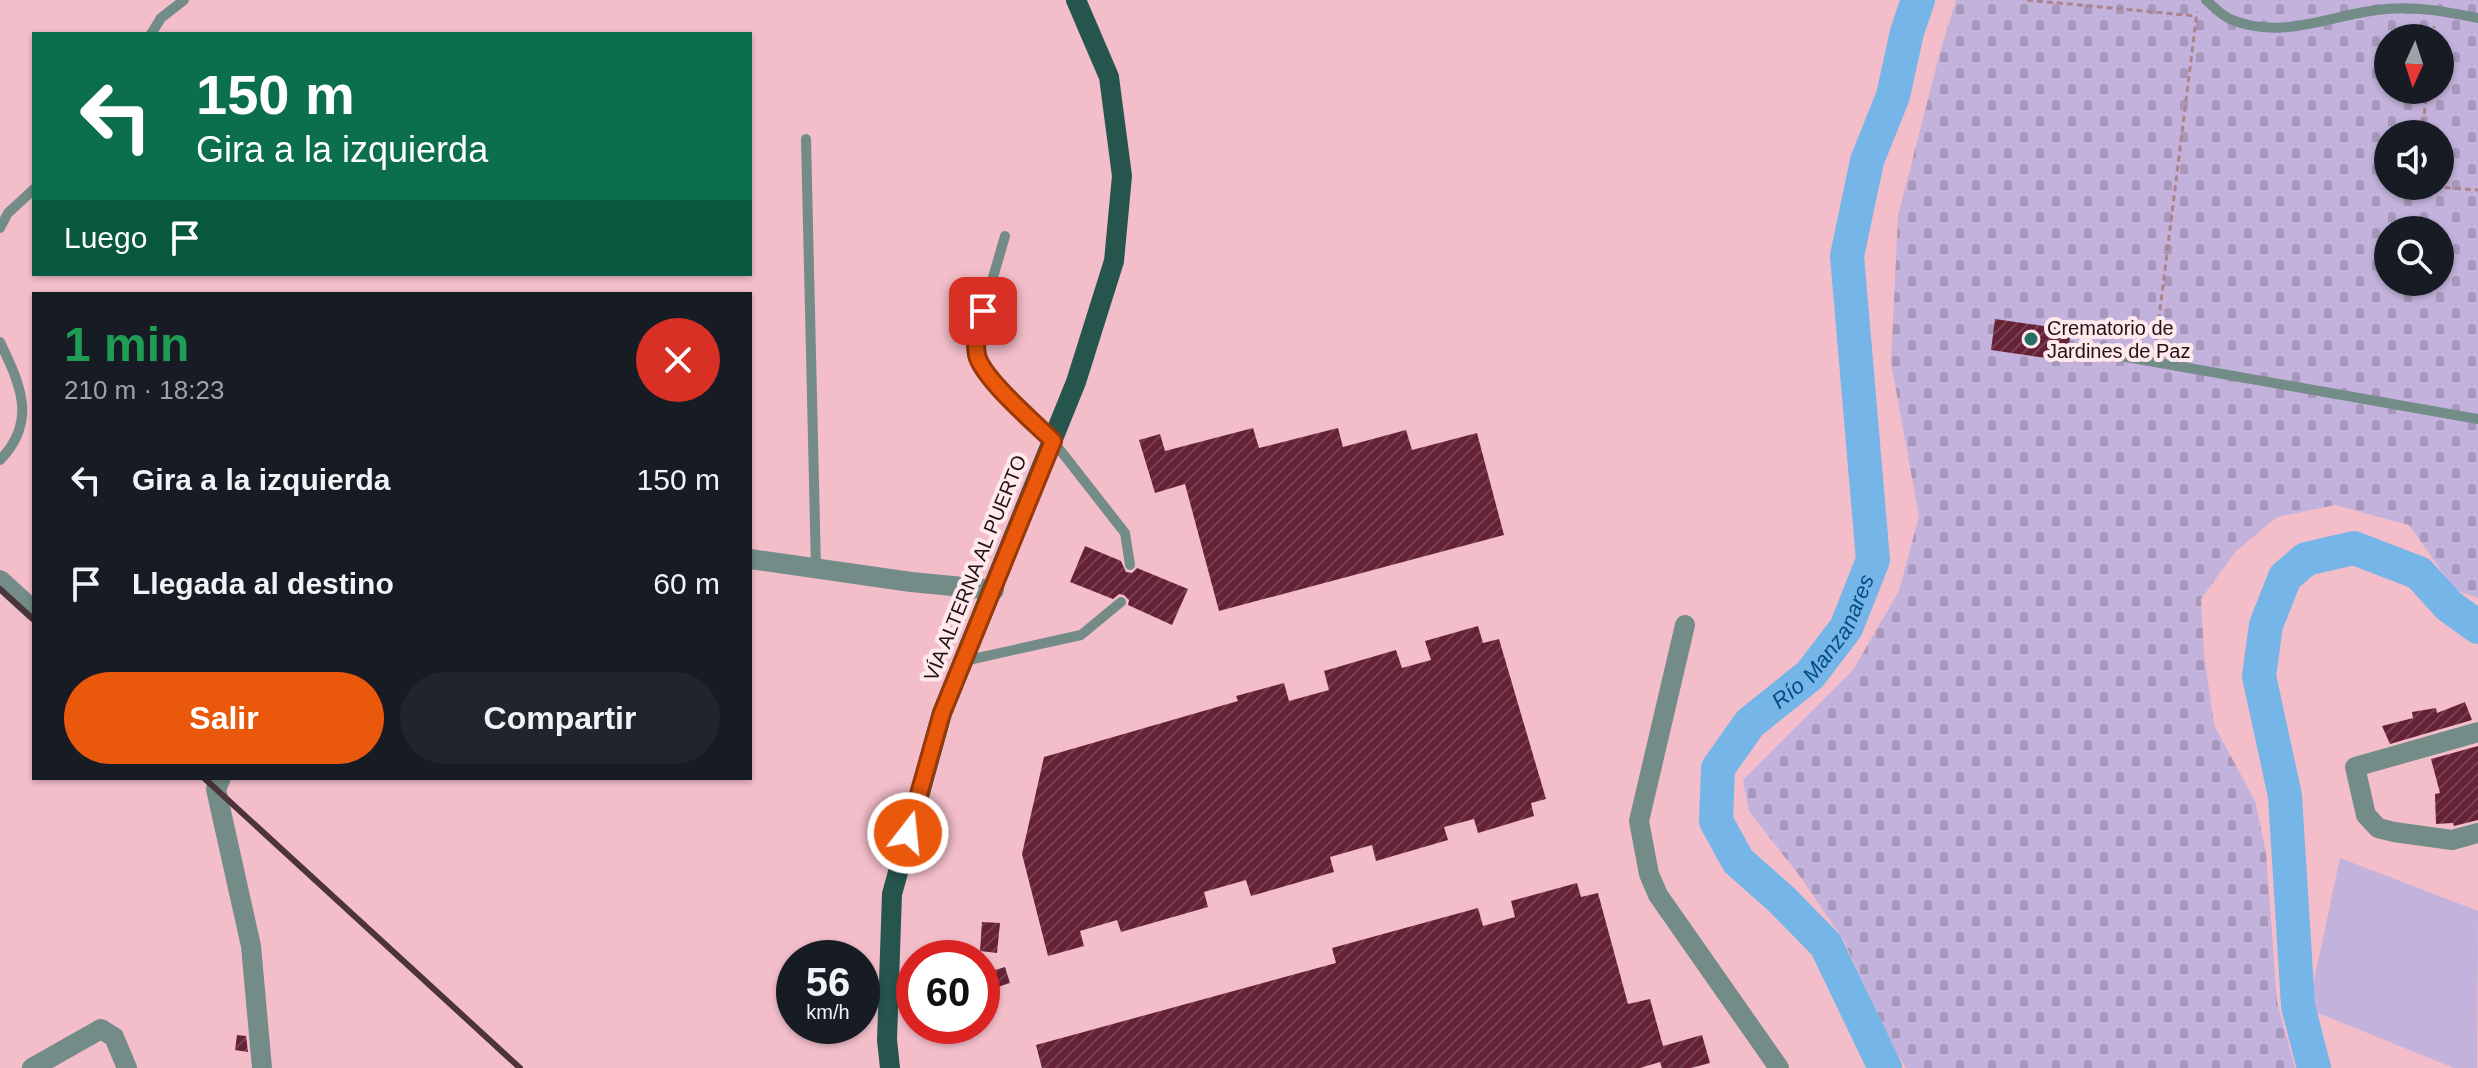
<!DOCTYPE html>
<html lang="es">
<meta charset="utf-8">
<style>
:root{--surface:#171b24;--page:#20242c;--text:#f1f3f6;--muted:#9ea1a6;--accent:#ea580c}
body{margin:0;font-family:Helvetica,sans-serif;background:var(--page);color:var(--text);height:100vh;display:flex;flex-direction:column;font-size:30px;white-space:nowrap}
*{box-sizing:border-box;margin:0}
p{font-size:26px;color:var(--muted)}
.icon{flex:none;width:44px;height:44px;fill:none;stroke:currentColor;stroke-width:2;stroke-linecap:round;stroke-linejoin:round}
.map{position:relative;flex:1;overflow:hidden}
.side{position:absolute;left:32px;top:292px;width:720px;height:488px;display:flex;flex-direction:column;background:var(--surface);border-radius:0px;box-shadow:0 2px 6px #0004}
.side>*{flex:none}
.top-card{position:absolute;left:32px;top:32px;width:720px;height:244px;border-radius:0px;box-shadow:0 2px 6px #0004;background:#0b6e4f;color:#fff;overflow:hidden}
.needle{width:52px;rotate:183deg}
.tools{position:absolute;left:2374px;top:24px;display:grid;gap:16px}
.tools a{display:grid;place-items:center;width:80px;height:80px;border-radius:50%;background:var(--surface);box-shadow:0 2px 6px #0004;font-size:40px}
.speed{position:absolute;left:776px;top:940px;display:flex;gap:16px;font-size:40px;font-weight:700;text-align:center}
.speed>*{display:grid;place-content:center;width:104px;height:104px;border-radius:50%;background:var(--surface);box-shadow:0 2px 6px #0004;line-height:1}
.speed small{font-size:20px;font-weight:400}
.speed .limit{border:12px solid #d22;background:#fff;color:#111}
.pin{position:absolute;display:grid;place-items:center;width:68px;height:68px;color:#fff;margin:-34px;border-radius:16px;box-shadow:0 4px 12px #0006}
.me{position:absolute;width:88px;margin:-44px;rotate:16deg;stroke-linejoin:round;filter:drop-shadow(0 0 6px #0008)}
.turn{display:flex;align-items:center;gap:28px;height:168px;padding:0 32px;font-size:36px}
.turn .icon{width:104px;height:104px;stroke-width:2.5}
.turn b{display:block;font-size:56px;line-height:68px}
.then{display:flex;align-items:center;height:76px;padding:0 32px;background:#0003;gap:16px;font-size:30px}
.round{display:grid;place-items:center;flex:none;width:84px;height:84px;border-radius:42px;background:var(--page)}
.summary{display:flex;align-items:center;justify-content:space-between;height:136px;padding:0 32px}
h1{font-size:48px;font-weight:800;line-height:60px;color:#1e9e55}
.primary-button{display:flex;gap:16px;margin-top:auto;padding:16px 32px}
.primary-button a{flex:1;height:92px;border-radius:48px;background:var(--accent);color:#fff;font-size:32px;font-weight:800;line-height:92px;text-align:center}
.primary-button a+a{background:var(--page);color:var(--text)}
ul{padding:0;list-style:none}
li{display:flex;align-items:center;gap:24px;height:104px;padding:0 32px}
li div{flex:1}
li b{display:block;font-size:30px}
li em{font-style:normal}
.map>svg:first-child{display:block}
.green{fill:#c3b2db}
.cemetery{fill:url(#cemetery-stones);fill-rule:evenodd}
.lines{fill:none;stroke-linecap:round;stroke-linejoin:round}
.river{stroke:#76b5e8;stroke-width:34}
.building{fill:url(#building-hatch)}
.path{stroke:#ac838c;stroke-width:3;stroke-dasharray:6 4;stroke-linecap:butt}
.lane{stroke:#748c88;stroke-width:10}
.street{stroke:#748c88;stroke-width:20}
.primary{stroke:#26554e;stroke-width:20}
.rail{stroke:#4d343a;stroke-width:6}
.route-casing{stroke:#983908;stroke-width:20}
.route{stroke:#ea580c;stroke-width:14}
.poi-dot{fill:#266e65;stroke:#ffe9ed;stroke-width:3}
.labels{text-anchor:middle;stroke-width:8;stroke-linejoin:round;paint-order:stroke}
.poi-label{font-size:20px;fill:#241216;stroke:#ffe9ed;text-anchor:start}
.street-label{font-size:20px;fill:#241216;stroke:#ffe9ed}
.water-label{font-size:22px;font-style:italic;fill:#00507f;stroke:#ffe9ed}
</style>
<div class="map">
<svg width="2478" height="1068" viewBox="0 0 2478 1068">
<defs>
<pattern id="cemetery-stones" width="16" height="16" patternUnits="userSpaceOnUse" patternTransform="scale(2)"><rect width="16" height="16" fill="#c3b2db"/><path d="M2 7V4a2 2 0 0 1 4 0v3zM10 15v-3a2 2 0 0 1 4 0v3z" fill="#a798bb"/></pattern>
<pattern id="building-hatch" width="6" height="6" patternUnits="userSpaceOnUse" patternTransform="scale(2)"><rect width="6" height="6" fill="#652237"/><path d="M-1 1l2-2M0 6l6-6M5 7l2-2" fill="none" stroke="#774051"/></pattern>
</defs>
<rect width="100%" height="100%" fill="#f3beca"/>
<polygon class="green" points="2340,858 2478,911 2477,1068 2454,1068 2308,1009"/>
<path class="cemetery" d="M 1956,0 L 2478,0 L 2478,598 L 2455,590 L 2409,525 L 2335,505 L 2277,517 L 2236,551 L 2201,599 L 2204,653 L 2214,725 L 2255,801 L 2266,852 L 2277,1002 L 2295,1068 L 1906,1068 L 1893,1047 L 1844,941 L 1802,879 L 1749,811 L 1743,780 L 1853,670 L 1899,591 L 1919,516 L 1891,363 L 1898,216 L 1939,56 ZM 2388,38 L 2440,38 L 2440,90 L 2388,90 ZM 2388,134 L 2440,134 L 2440,186 L 2388,186 ZM 2388,230 L 2440,230 L 2440,282 L 2388,282 Z"/>
<g class="lines">
<g class="river">
<path id="s1" d="M 1885,1068 L 1826,945 L 1782,900 L 1738,861 L 1716,821 L 1718,768 L 1750,723 L 1810,675 L 1846,628 L 1873,560 L 1847,256 L 1867,161 L 1893,96 L 1907,32 L 1918,0"/>
<polyline points="2314,1068 2298,1006 2285,796 2259,676 2266,625 2285,577 2306,559 2354,548 2419,573 2449,606 2478,627"/>
</g>
</g>
<g class="building">
<polygon points="1995,319 2071,330 2067,361 1991,350"/>
<polygon points="1253,428 1259,448 1338,428 1343,447 1406,430 1412,450 1477,433 1504,535 1219,611 1185,484 1155,493 1139,440 1160,434 1165,451"/>
<polygon points="1085,546 1121,561 1126,572 1132,573 1137,568 1188,589 1172,625 1128,605 1129,600 1124,595 1119,594 1113,599 1070,582"/>
<polygon points="1478,626 1483,643 1499,639 1546,799 1531,803 1534,816 1478,833 1474,819 1444,827 1448,840 1376,861 1372,845 1330,857 1334,872 1251,896 1246,880 1204,892 1208,907 1121,932 1117,920 1080,931 1084,946 1048,956 1022,854 1044,757 1238,701 1236,696 1284,683 1289,701 1329,690 1324,671 1396,650 1402,668 1431,660 1425,641"/>
<polygon points="2465,702 2472,720 2390,744 2382,726 2413,718 2412,712 2436,708 2437,713"/>
<polygon points="2478,746 2478,820 2454,826 2453,823 2436,824 2435,794 2440,793 2431,759"/>
<polygon points="1577,883 1581,897 1598,893 1628,1004 1650,999 1663,1046 1702,1035 1710,1063 1691,1068 1662,1068 1660,1062 1640,1068 1042,1068 1036,1045 1336,963 1332,948 1478,908 1483,926 1515,917 1511,901"/>
<polygon points="982,922 1000,923 997,953 980,951"/>
<polygon points="1005,967 1010,983 982,992 982,974"/>
<polygon points="237,1035 246,1036 248,1052 235,1050"/>
</g>
<g class="lines">
<g class="path">
<polyline points="2027,0 2196,16"/>
<polyline points="2433,38 2434,26"/>
<polyline points="2422,134 2427,90"/>
<polyline points="2425,186 2478,190"/>
<polyline points="2155,350 2197,12"/>
</g>
<g class="lane">
<path d="M 2206,0 C 2213,6 2221,15 2230,19 C 2283,42 2333,13 2386,9 C 2417,6 2448,12 2478,18"/>
<polyline points="151,34 161,18 184,0"/>
<polyline points="806,139 816,569"/>
<polyline points="0,228 8,213 34,189"/>
<polyline points="1005,236 976,336 977,357 985,373 1053,441 1125,533 1130,565"/>
<path d="M 0,342 C 20,384 38,421 0,460"/>
<polyline points="2092,351 2478,419"/>
<polyline points="964,661 1081,635 1121,602"/>
</g>
<g class="street">
<polyline points="750,559 911,582 994,590"/>
<polyline points="0,580 34,611"/>
<polyline points="1685,625 1639,821 1649,874 1658,895 1779,1068"/>
<polyline points="2478,732 2355,767 2366,815 2378,828 2394,832 2452,840 2478,833"/>
<polyline points="221,778 216,789 251,946 262,1068"/>
<polyline points="32,1068 101,1029 114,1037 127,1068"/>
</g>
<polyline class="primary" points="890,1068 887,1040 892,894 942,713 1076,382 1114,261 1122,176 1109,77 1076,0"/>
<g class="rail">
<polyline points="0,589 34,620"/>
<polyline points="204,778 520,1068"/>
</g>
</g>
<g class="lines">
<g class="route-casing">
<path id="route" d="M 908,833 L 942,713 L 1053,441 C 1035,423 982,378 977,355 C 974,339 979,326 983,311"/>
</g>
<use href="#route" class="route"/>
</g>
<circle class="poi-dot" cx="2031" cy="339" r="8"/>
<g class="labels">
<g class="poi-label">
<text x="2047" y="335">Crematorio de<tspan x="2047" dy="23">Jardines de Paz</tspan></text>
</g>
<g class="street-label">
<text transform="translate(975 568) rotate(-68)" y="7">VÍA ALTERNA AL PUERTO</text>
</g>
<g class="water-label">
<text dy="8" stroke="none"><textPath href="#s1" startOffset="524">Río Manzanares</textPath></text>
</g>
</g>
</svg>
<div class="tools">
<a><svg class="needle" viewBox="-14 -14 28 28"><path d="M0-13l5 13h-10z" fill="#e53935"/><path d="M0 13l5-13h-10z" fill="#9ea1a6"/></svg></a>
<a><svg class="icon" aria-label="sound" viewBox="0 0 24 24"><path d="M4 9h4l5-4v14l-5-4H4zM17 9q2 3 0 6"/></svg></a>
<a><svg class="icon" aria-label="search" viewBox="0 0 24 24"><circle cx="10" cy="10" r="6"/><path d="M15 15l6 6"/></svg></a>
</div>
<div class="speed"><div>56<small>km/h</small></div><div class="limit">60</div></div>
<div class="pin" style="left:983px;top:311px;background:#d93025"><svg class="icon" aria-label="arrive" viewBox="0 0 24 24"><path d="M6 21V4h12l-3 4 3 4H6"/></svg></div>
<svg class="me" style="left:908px;top:833px" viewBox="-20 -20 40 40"><circle r="17" fill="#ea580c" stroke="#fff" stroke-width="3"/><path d="M0-11L8 9 0 5-8 9z" fill="#fff"/></svg>
<div class="top-card">
<div class="turn"><svg class="icon" aria-label="left" viewBox="0 0 24 24"><path d="M17 20v-9H6M10 6l-5 5 5 5"/></svg><div><b>150 m</b>Gira a la izquierda</div></div>
<div class="then">Luego<svg class="icon" aria-label="arrive" viewBox="0 0 24 24"><path d="M6 21V4h12l-3 4 3 4H6"/></svg></div>
</div>
<section class="side">
<div class="summary"><div><h1>1 min</h1><p>210 m · 18:23</p></div><a class="round" style="background:#d93025;color:#fff"><svg class="icon" aria-label="close" viewBox="0 0 24 24"><path d="M6 6l12 12M18 6L6 18"/></svg></a></div>
<ul>
<li><svg class="icon" aria-label="left" viewBox="0 0 24 24"><path d="M17 20v-9H6M10 6l-5 5 5 5"/></svg><div><b>Gira a la izquierda</b></div><em>150 m</em></li>
<li><svg class="icon" aria-label="arrive" viewBox="0 0 24 24"><path d="M6 21V4h12l-3 4 3 4H6"/></svg><div><b>Llegada al destino</b></div><em>60 m</em></li>
</ul>
<div class="primary-button"><a>Salir</a><a>Compartir</a></div>
</section>
</div>
